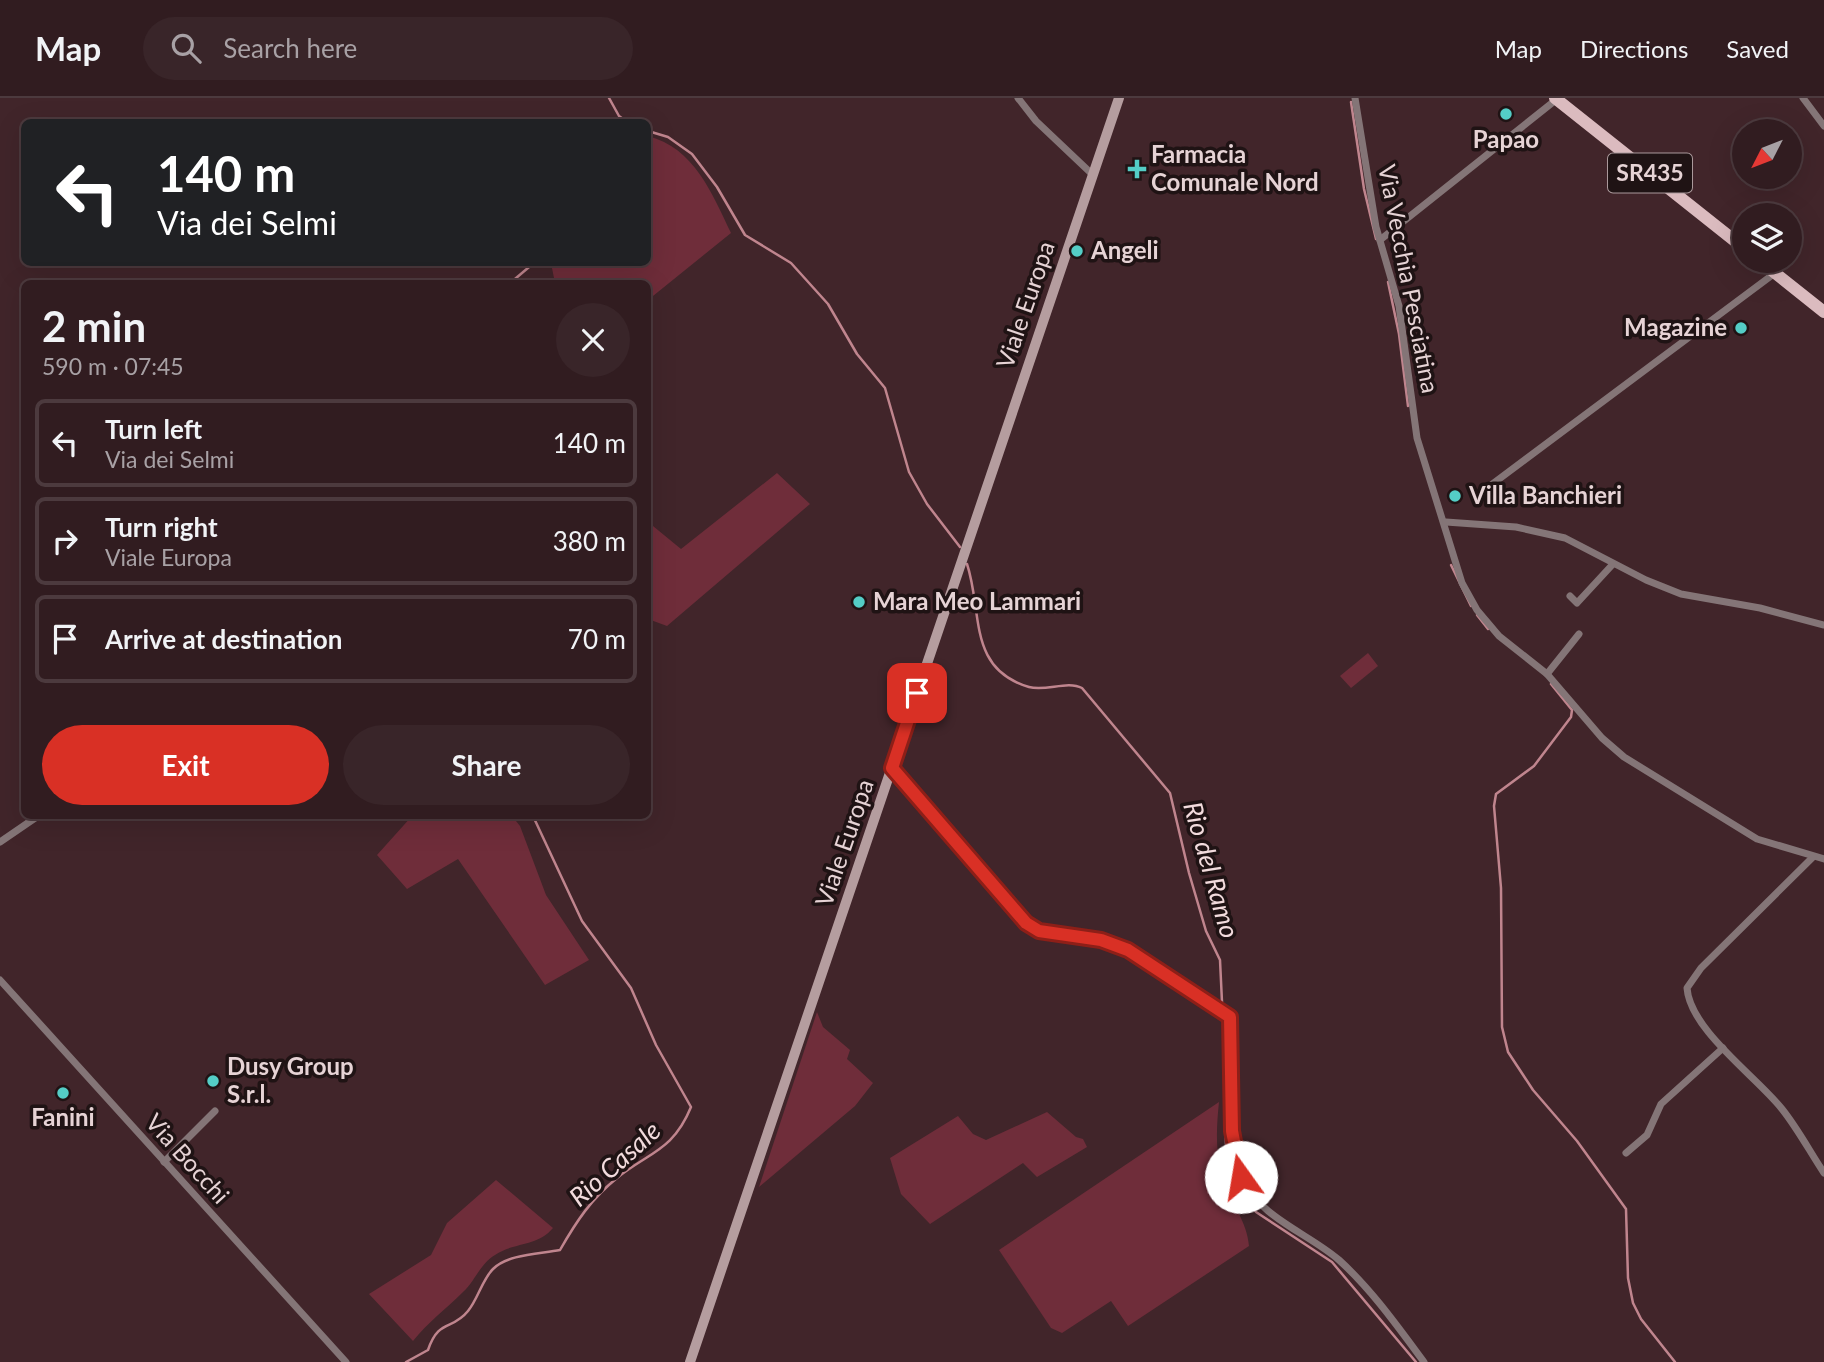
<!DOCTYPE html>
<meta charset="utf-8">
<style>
:root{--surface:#311c20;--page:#392529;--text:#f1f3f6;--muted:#a8a1a5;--line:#4c3a3e;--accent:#d93025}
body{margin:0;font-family:Lato,sans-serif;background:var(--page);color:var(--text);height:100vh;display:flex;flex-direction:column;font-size:26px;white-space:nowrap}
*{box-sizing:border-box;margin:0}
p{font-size:23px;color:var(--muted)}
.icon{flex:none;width:38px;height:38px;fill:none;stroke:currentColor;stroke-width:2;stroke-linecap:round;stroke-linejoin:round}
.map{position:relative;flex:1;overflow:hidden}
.side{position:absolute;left:21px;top:182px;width:630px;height:539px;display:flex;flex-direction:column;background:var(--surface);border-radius:10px;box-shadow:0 7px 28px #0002,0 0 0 2px var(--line)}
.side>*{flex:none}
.top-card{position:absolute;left:21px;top:21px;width:630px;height:147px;border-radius:10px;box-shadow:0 7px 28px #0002,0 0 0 2px var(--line);background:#202124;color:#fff;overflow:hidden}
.needle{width:46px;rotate:228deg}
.controls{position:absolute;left:1732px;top:21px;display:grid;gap:14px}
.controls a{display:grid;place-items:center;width:70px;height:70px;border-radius:50%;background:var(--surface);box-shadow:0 7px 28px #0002,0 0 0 2px var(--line);font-size:35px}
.pin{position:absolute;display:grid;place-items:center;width:60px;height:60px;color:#fff;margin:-30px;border-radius:14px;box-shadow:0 4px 10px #0006}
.me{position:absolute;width:77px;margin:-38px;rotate:347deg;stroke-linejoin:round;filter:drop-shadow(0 0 5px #0008)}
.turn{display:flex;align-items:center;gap:24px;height:147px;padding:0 21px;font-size:32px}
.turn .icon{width:91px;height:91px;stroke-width:2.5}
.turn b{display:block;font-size:49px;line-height:60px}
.round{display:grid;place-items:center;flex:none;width:74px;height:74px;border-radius:37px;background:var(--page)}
.overview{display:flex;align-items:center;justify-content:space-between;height:119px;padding:0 21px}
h1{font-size:42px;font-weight:700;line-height:52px}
.button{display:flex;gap:14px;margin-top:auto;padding:14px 21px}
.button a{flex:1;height:80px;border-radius:42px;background:var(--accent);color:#fff;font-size:28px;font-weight:700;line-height:80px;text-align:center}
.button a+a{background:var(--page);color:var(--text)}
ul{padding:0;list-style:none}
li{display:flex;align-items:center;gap:21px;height:88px;margin:0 14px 10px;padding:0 7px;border:4px solid var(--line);border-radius:10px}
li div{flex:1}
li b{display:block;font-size:26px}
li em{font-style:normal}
header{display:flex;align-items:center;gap:42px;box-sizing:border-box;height:98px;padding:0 35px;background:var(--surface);border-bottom:2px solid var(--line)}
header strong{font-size:33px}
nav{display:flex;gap:38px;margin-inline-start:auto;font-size:24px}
.search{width:490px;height:63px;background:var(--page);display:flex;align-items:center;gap:18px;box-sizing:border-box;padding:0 24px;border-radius:38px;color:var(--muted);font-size:26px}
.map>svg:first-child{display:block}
.green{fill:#6f2d3a}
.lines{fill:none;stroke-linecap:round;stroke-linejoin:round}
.stream{stroke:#c0858e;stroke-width:2.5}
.street{stroke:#847577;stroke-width:7}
.secondary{stroke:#b59d9f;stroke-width:10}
.primary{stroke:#dbbbbf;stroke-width:12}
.route-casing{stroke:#8d1f18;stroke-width:18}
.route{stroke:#d93025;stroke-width:12}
.poi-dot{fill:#54cdc6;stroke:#1f1314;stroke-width:2.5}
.labels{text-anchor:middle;stroke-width:7;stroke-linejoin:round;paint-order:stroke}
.shield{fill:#1f1314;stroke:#aa999b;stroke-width:2}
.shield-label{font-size:23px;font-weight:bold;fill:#e6d3d5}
.poi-label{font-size:24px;font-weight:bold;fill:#e6d3d5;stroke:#1f1314;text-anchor:start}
.street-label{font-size:24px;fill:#e6d3d5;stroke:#1f1314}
.water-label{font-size:26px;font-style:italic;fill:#f2dbdd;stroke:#1f1314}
</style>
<header>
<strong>Map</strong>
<div class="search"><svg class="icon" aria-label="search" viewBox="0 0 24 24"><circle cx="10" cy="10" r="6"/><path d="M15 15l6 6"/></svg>Search here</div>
<nav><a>Map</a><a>Directions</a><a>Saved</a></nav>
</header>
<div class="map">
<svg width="1824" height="1264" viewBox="0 0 1824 1264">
<rect width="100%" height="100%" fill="#41252a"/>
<g class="green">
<path d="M 648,38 C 694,50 712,95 731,135 L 648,202 L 648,186 L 555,185 L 551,165 L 648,164 Z"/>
<polygon points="777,375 810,406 667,528 648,521 648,433 653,428 681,451"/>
<polygon points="1368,555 1378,568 1351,590 1340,578"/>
<polygon points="412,718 512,718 520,728 546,797 589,862 545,887 458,761 407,791 377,757"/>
<polygon points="817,914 823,929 850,952 847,961 873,985 855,1008 759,1089"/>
<path d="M 1219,1004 C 1216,1033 1215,1058 1225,1086 C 1233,1108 1247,1124 1249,1148 L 1128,1228 L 1111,1203 L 1062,1235 L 1051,1230 L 999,1152 Z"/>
<polygon points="1047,1014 1076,1039 1083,1041 1087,1049 1037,1079 1023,1065 930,1126 901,1096 890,1060 958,1018 973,1036 986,1042"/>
<path d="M 496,1082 L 553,1130 C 537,1149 514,1144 495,1157 C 479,1167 476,1182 463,1194 C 446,1211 428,1224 413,1243 L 369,1196 L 431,1157 L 447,1125 Z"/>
</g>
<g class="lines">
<g class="stream">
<polyline points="609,0 619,18 627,24"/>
<polyline points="1351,4 1364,91 1376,141"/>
<polyline points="648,33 668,39 692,56 717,89 745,137 791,165 828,206 857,256 885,290 909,374 927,406 960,449"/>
<polyline points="1388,184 1399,236 1408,308"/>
<polyline points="509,186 535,164"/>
<path d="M 967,466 C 983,514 967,571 1029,589 C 1046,594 1067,582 1082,590 L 1170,695 L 1189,775 L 1206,833 L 1220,862 L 1222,904"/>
<polyline points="1451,467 1471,508"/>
<polyline points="1477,517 1488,531"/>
<polyline points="1551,586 1572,612 1571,619 1534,668 1496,696 1494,708 1501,790 1502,929 1508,954 1533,992 1577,1043 1626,1111 1628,1180 1633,1205 1641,1221 1675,1264"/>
<polyline points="1224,920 1226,1052 1240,1094 1256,1114 1332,1164 1416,1264"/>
<path d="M 406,1264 L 428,1252 C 439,1220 452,1233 468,1213 C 478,1201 482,1182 493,1171 C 508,1156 540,1156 560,1152 C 576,1124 591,1101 617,1080 C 649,1054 673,1053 691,1009 L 656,947 L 631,890 L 582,823 L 533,718"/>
</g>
<g class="street">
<polyline points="1018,0 1036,23 1093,77"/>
<polyline points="1355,0 1376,129 1399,208 1417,340 1462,485 1477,512 1499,538 1547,576 1602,640 1624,659 1757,741 1824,761"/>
<polyline points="1803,0 1824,28"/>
<polyline points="1380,142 1557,1"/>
<polyline points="1479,396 1775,175"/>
<polyline points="1446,424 1516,429 1565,440 1646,482 1681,496 1760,510 1824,527"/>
<polyline points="1570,498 1577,505 1613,466"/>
<polyline points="1547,576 1579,536"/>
<path d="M 892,670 L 1005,804 L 1026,825 L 1039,833 L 1101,842 L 1127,852 L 1225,913 L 1232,927 C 1232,971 1223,1039 1242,1080 C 1260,1120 1308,1135 1339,1162 C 1372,1192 1398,1229 1424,1264"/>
<polyline points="0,744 38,718"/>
<path d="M 1813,759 L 1701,870 L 1687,890 C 1690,932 1757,979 1782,1011 C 1798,1031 1810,1054 1824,1075"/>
<polyline points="0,882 346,1264"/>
<polyline points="1626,1055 1647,1037 1661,1006 1723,950"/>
<polyline points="164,1064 215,1013"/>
</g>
<polyline class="secondary" points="690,1264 1119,0"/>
<g class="primary">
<polyline points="1555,0 1745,151"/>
<polyline points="1760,163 1824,214"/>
</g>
</g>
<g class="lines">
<g class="route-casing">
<polyline id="route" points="917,595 892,670 1026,825 1039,833 1101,842 1128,852 1230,919 1232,1033 1241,1079"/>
</g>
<use href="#route" class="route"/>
</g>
<g class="poi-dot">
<circle cx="1506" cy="16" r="7"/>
<path d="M1133.5 60.5h7v7h7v7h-7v7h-7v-7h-7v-7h7z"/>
<circle cx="1077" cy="153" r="7"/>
<circle cx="1741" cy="230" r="7"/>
<circle cx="1455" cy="398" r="7"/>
<circle cx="859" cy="504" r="7"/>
<circle cx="213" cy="983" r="7"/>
<circle cx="63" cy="995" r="7"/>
</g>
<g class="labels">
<rect class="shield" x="1608" y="55.5" width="84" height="39" rx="5"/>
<g class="shield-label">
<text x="1650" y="83">SR435</text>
</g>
<g class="poi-label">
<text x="1506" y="50" text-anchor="middle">Papao</text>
<text x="1151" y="65">Farmacia<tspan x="1151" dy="28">Comunale Nord</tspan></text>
<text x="1091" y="161">Angeli</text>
<text x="1727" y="238" text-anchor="end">Magazine</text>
<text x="1469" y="406">Villa Banchieri</text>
<text x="873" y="512">Mara Meo Lammari</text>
<text x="227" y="977">Dusy Group<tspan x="227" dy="28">S.r.l.</tspan></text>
<text x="63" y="1028" text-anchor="middle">Fanini</text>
</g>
<g class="street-label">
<text transform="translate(1408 181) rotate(79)" y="8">Via Vecchia Pesciatina</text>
<text transform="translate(1026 207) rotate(-71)" y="8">Viale Europa</text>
<text transform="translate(845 745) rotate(-71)" y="8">Viale Europa</text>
<text transform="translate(187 1061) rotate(48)" y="8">Via Bocchi</text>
</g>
<g class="water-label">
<text transform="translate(1211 772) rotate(74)" y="9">Rio del Ramo</text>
<text transform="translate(615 1066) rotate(-42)" y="9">Rio Casale</text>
</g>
</g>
</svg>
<div class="controls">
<a><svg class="needle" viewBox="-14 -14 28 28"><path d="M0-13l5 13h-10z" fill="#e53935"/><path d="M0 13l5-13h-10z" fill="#a8a1a5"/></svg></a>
<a><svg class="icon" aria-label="layers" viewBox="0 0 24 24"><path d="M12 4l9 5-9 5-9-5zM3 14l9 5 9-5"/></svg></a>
</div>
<div class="pin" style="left:917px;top:595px;background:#d93025"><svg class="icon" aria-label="arrive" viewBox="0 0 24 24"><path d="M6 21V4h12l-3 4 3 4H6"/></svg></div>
<svg class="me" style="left:1241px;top:1079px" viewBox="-20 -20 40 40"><circle r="19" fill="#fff"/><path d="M0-13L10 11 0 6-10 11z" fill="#d93025"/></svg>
<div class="top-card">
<div class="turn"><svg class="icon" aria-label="left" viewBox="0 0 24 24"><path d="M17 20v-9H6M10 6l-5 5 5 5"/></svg><div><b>140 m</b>Via dei Selmi</div></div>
</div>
<section class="side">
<div class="overview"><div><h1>2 min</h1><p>590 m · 07:45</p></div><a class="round"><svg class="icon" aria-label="close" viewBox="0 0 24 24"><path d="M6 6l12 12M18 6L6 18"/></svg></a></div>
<ul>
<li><svg class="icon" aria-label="left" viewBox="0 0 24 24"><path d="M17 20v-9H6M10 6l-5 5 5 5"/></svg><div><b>Turn left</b><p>Via dei Selmi</p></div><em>140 m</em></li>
<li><svg class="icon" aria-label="right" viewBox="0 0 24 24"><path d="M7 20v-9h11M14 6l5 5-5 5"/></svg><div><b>Turn right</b><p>Viale Europa</p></div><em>380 m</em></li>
<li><svg class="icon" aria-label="arrive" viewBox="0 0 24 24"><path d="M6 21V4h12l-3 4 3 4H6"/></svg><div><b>Arrive at destination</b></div><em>70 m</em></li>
</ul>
<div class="button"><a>Exit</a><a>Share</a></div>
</section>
</div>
